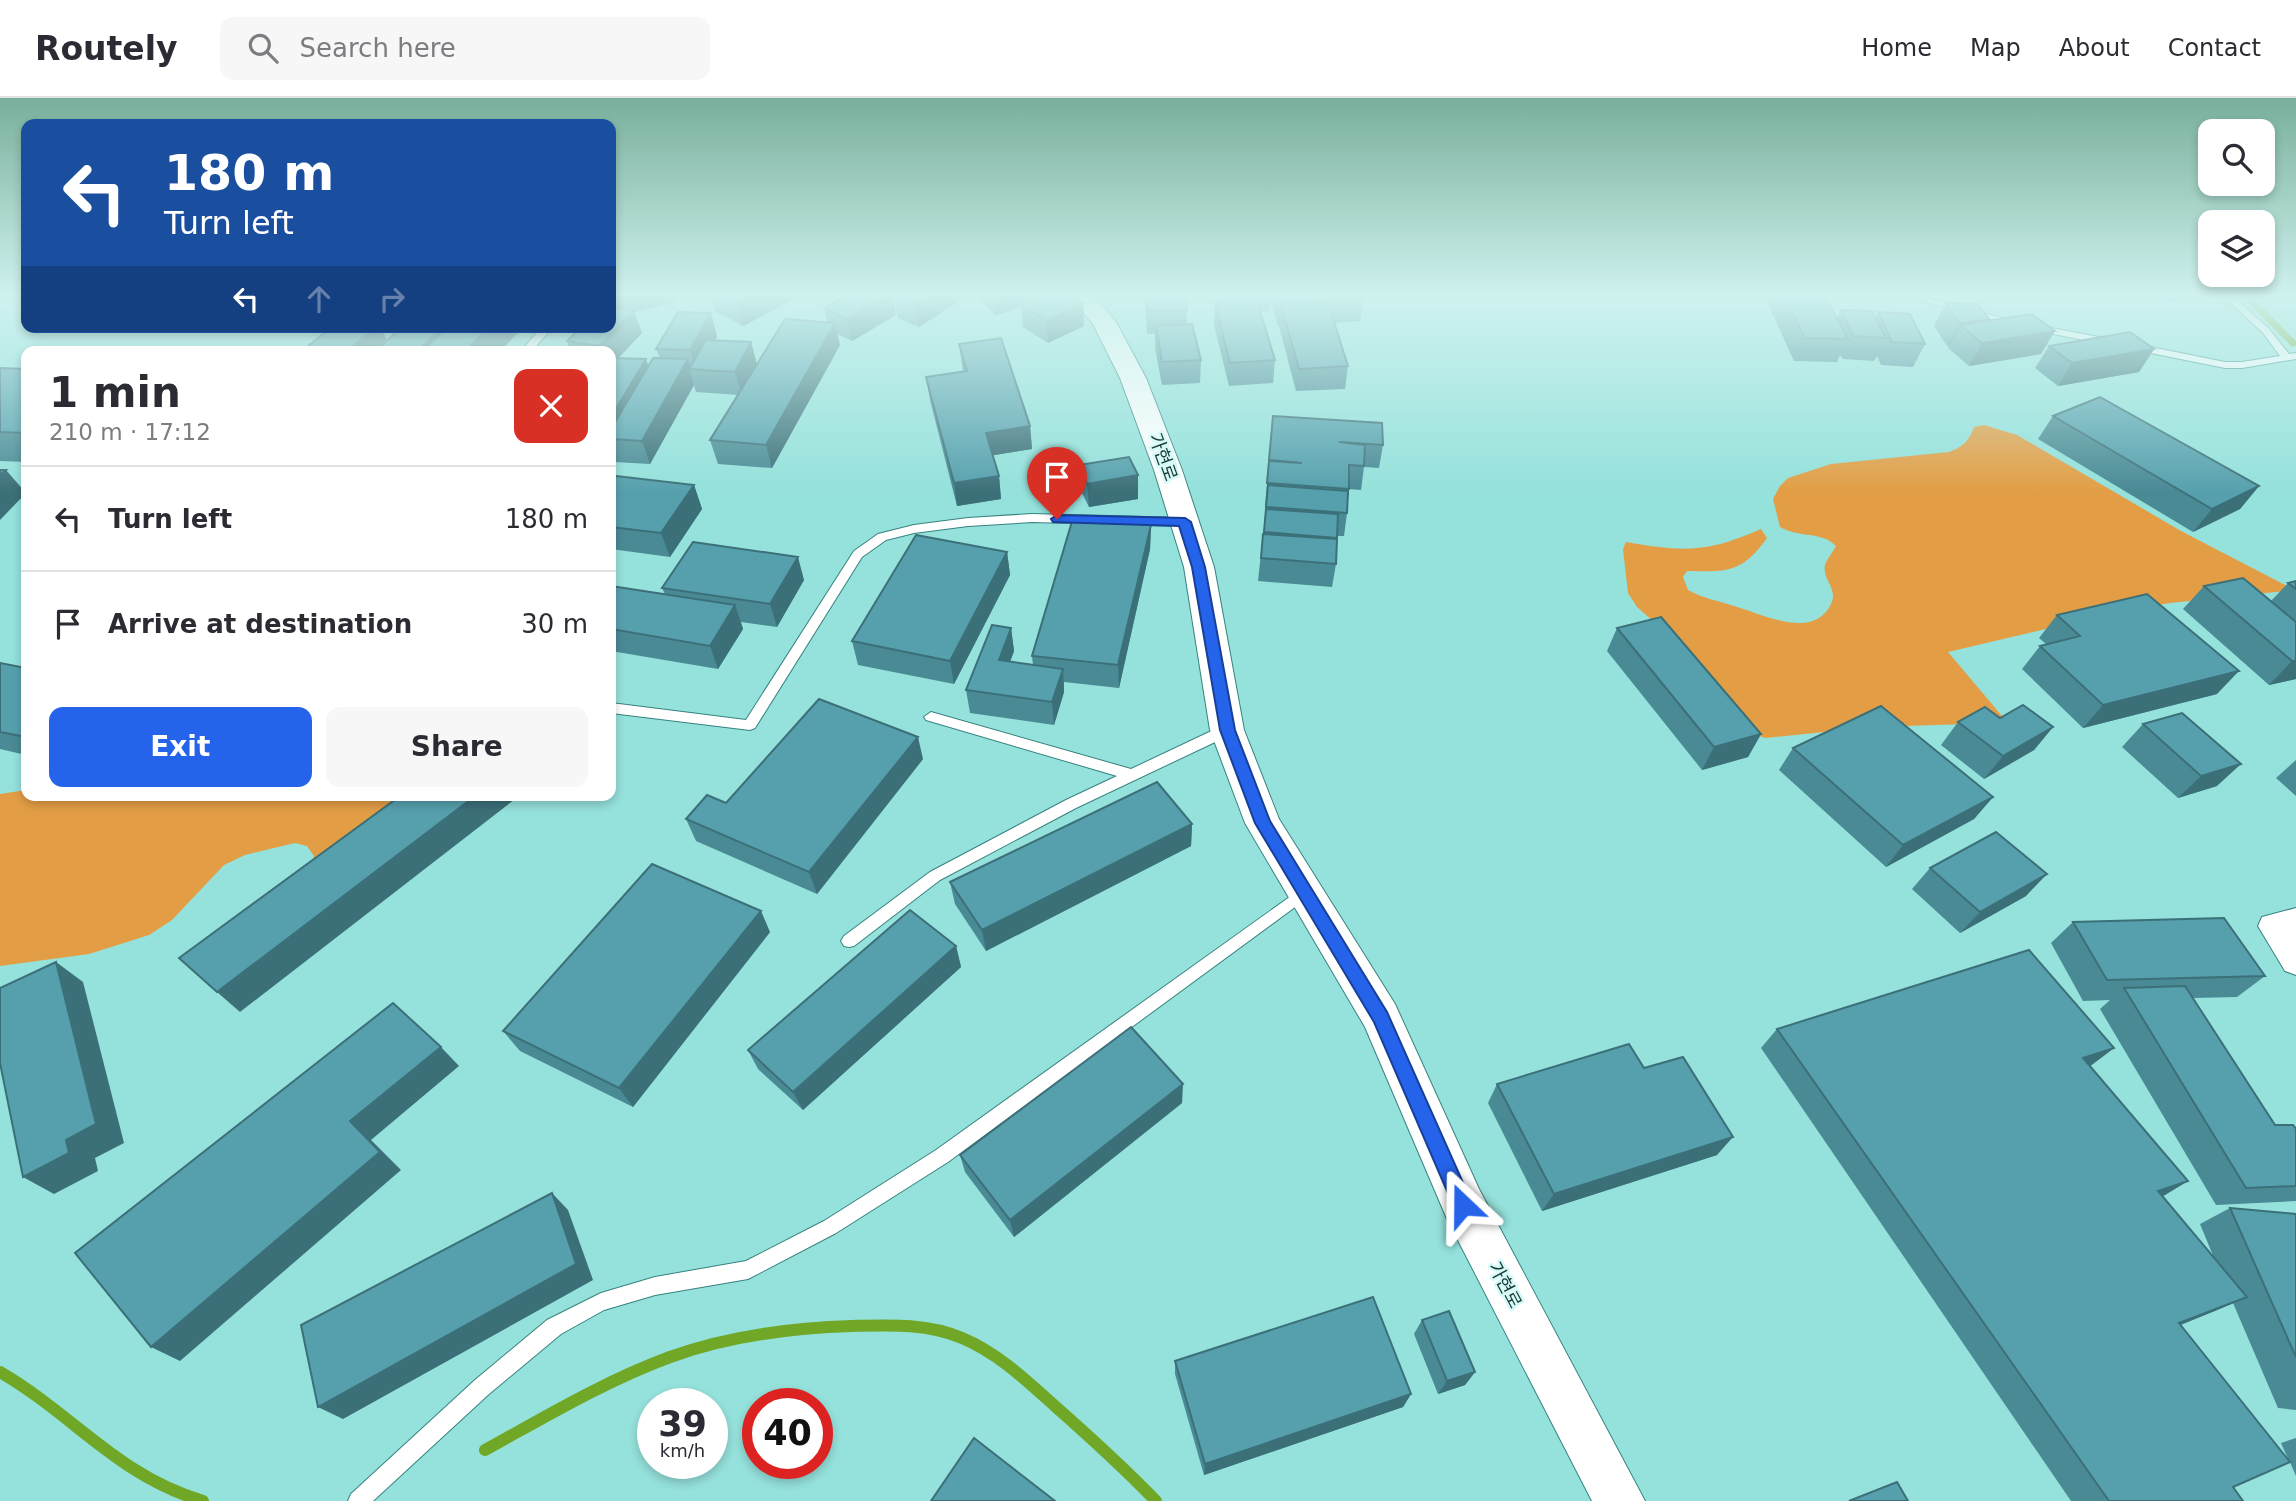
<!DOCTYPE html>
<meta charset="utf-8">
<style>
:root{--surface:#fff;--page:#f7f7f7;--text:#2b2b33;--muted:#7c7c81;--line:#e1e1e2;--accent:#2563eb}
body{margin:0;font-family:"DejaVu Sans","Noto Sans KR",sans-serif;background:var(--page);color:var(--text);height:100vh;display:flex;flex-direction:column;font-size:26px;white-space:nowrap}
*{box-sizing:border-box;margin:0}
p{font-size:23px;color:var(--muted)}
.icon{flex:none;width:38px;height:38px;fill:none;stroke:currentColor;stroke-width:2;stroke-linecap:round;stroke-linejoin:round}
.map{position:relative;flex:1;overflow:hidden}
.side{position:absolute;left:21px;top:248px;width:595px;height:455px;display:flex;flex-direction:column;background:var(--surface);border-radius:14px;box-shadow:0 4px 10px #0003}
.side>*{flex:none}
.guide{position:absolute;left:21px;top:21px;width:595px;height:214px;border-radius:14px;box-shadow:0 4px 10px #0003;background:#1a4fa0;color:#fff;overflow:hidden}
.buttons{position:absolute;left:2198px;top:21px;display:grid;gap:14px}
.buttons a{display:grid;place-items:center;width:77px;height:77px;border-radius:14px;background:var(--surface);box-shadow:0 4px 10px #0003;font-size:35px}
.speed{position:absolute;left:637px;top:1290px;display:flex;gap:14px;font-size:35px;font-weight:700;text-align:center}
.speed>*{display:grid;place-content:center;width:91px;height:91px;border-radius:50%;background:var(--surface);box-shadow:0 4px 10px #0003;line-height:1}
.speed small{font-size:18px;font-weight:400}
.speed .limit{border:10px solid #d22;background:#fff;color:#111}
.pin{position:absolute;display:grid;place-items:center;width:60px;height:60px;color:#fff;margin:-72px -30px;border-radius:50% 50% 50% 0;rotate:-45deg;box-shadow:0 0 7px #0007}
.pin .icon{rotate:45deg}
.me{position:absolute;width:77px;margin:-38px;rotate:337deg;stroke-linejoin:round;filter:drop-shadow(0 0 5px #0008)}
.turn{display:flex;align-items:center;gap:24px;height:147px;padding:0 28px;font-size:32px}
.turn .icon{width:91px;height:91px;stroke-width:2.5}
.turn b{display:block;font-size:49px;line-height:60px}
.lanes{display:flex;align-items:center;height:66px;padding:0 28px;background:#0003;justify-content:center;gap:35px;direction:ltr}
.lanes .off{opacity:.35}
.round{display:grid;place-items:center;flex:none;width:74px;height:74px;border-radius:14px;background:var(--page)}
.head{display:flex;align-items:center;justify-content:space-between;height:119px;padding:0 28px}
h1{font-size:42px;font-weight:700;line-height:52px}
.action{display:flex;gap:14px;margin-top:auto;padding:14px 28px}
.action a{flex:1;height:80px;border-radius:14px;background:var(--accent);color:#fff;font-size:28px;font-weight:700;line-height:80px;text-align:center}
.action a+a{background:var(--page);color:var(--text)}
ul{padding:0;list-style:none}
li{display:flex;align-items:center;gap:21px;height:105px;padding:0 28px;border-top:2px solid var(--line)}
li div{flex:1}
li b{display:block;font-size:26px}
li em{font-style:normal}
header{display:flex;align-items:center;gap:42px;box-sizing:border-box;height:98px;padding:0 35px;background:var(--surface);border-bottom:2px solid var(--line)}
header strong{font-size:33px}
nav{display:flex;gap:38px;margin-inline-start:auto;font-size:24px}
.search{width:490px;height:63px;background:var(--page);display:flex;align-items:center;gap:18px;box-sizing:border-box;padding:0 24px;border-radius:14px;color:var(--muted);font-size:26px}
.map>svg:first-child{display:block}
.green{fill:#e39e45}
.lines{fill:none;stroke-linecap:round;stroke-linejoin:round}
.stream-far1{stroke:#71a727;stroke-width:7}
.stream{stroke:#71a727;stroke-width:12}
.service-casing{stroke:#36837f;stroke-width:2}
.minor-casing{stroke:#36837f;stroke-width:2}
.tertiary-casing{stroke:#36837f;stroke-width:2}
.service{fill:#fff;fill-rule:evenodd}
.minor{fill:#fff;fill-rule:evenodd}
.tertiary{fill:#fff;fill-rule:evenodd}
.wall{fill:#4a8a95}
.shaded-wall{fill:#3c7079}
.building{fill:#56a0ad;stroke:#3c7079;stroke-width:2}
.route{fill:#2563eb;stroke:#184099;stroke-width:2}
.labels{text-anchor:middle;stroke-width:5;stroke-linejoin:round;paint-order:stroke}
.street-label{font-size:18px;fill:#183836;stroke:#d6faf7}
</style>
<header>
<strong>Routely</strong>
<div class="search"><svg class="icon" aria-label="search" viewBox="0 0 24 24"><circle cx="10" cy="10" r="6"/><path d="M15 15l6 6"/></svg>Search here</div>
<nav><a>Home</a><a>Map</a><a>About</a><a>Contact</a></nav>
</header>
<div class="map">
<svg width="2296" height="1403" viewBox="0 0 2296 1403">
<rect width="100%" height="100%" fill="#95e1db"/>
<g class="green">
<path d="M 1984,327 L 2017,337 L 2181,433 L 2295,492 L 2170,505 L 2113,515 L 1948,554 L 2002,618 L 1999,625 L 1873,629 L 1765,640 L 1754,636 L 1662,531 L 1637,509 L 1628,495 L 1623,451 L 1626,444 C 1683,454 1707,455 1761,431 L 1767,440 C 1742,475 1727,474 1687,473 L 1683,479 L 1688,492 C 1702,500 1719,503 1734,508 C 1763,516 1815,544 1832,504 C 1837,490 1822,481 1825,467 C 1827,461 1833,454 1836,448 C 1822,433 1798,440 1780,429 L 1773,401 L 1780,388 L 1788,380 L 1831,366 L 1949,354 C 1963,349 1969,343 1974,329 Z"/>
<polygon points="26,692 26,698 430,698 309,772 314,758 307,748 295,745 245,757 224,767 172,822 149,837 89,856 0,868 0,696"/>
</g>
<g class="lines">
<polyline class="stream-far1" points="2246,198 2293,245"/>
<g class="stream">
<path d="M 0,1274 C 74,1317 118,1378 203,1403"/>
<path d="M 485,1352 C 545,1319 605,1283 670,1259 C 728,1238 790,1230 852,1228 C 889,1227 927,1225 962,1240 C 998,1255 1027,1283 1056,1309 C 1090,1339 1124,1370 1156,1403"/>
</g>
<g class="service-casing">
<g id="service">
<polygon points="1904,198 1920,198 2021,225 2016,228"/>
<polygon points="2223,198 2233,198 2269,231 2289,256 2296,255 2296,261 2242,270 2225,270 2136,252 2131,249 2136,246 2225,264 2242,264 2280,258 2263,235"/>
<polygon points="2036,227 2109,241 2114,244 2109,247 2033,232 2033,228"/>
<polygon points="542,229 553,229 531,254 520,254"/>
<polygon points="1032,416 1185,420 1191,424 1185,428 1032,424 968,428 914,435 886,442 862,459 755,630 750,632 611,615 611,605 746,622 854,453 878,436 914,427 968,420"/>
<polygon points="931,614 1131,671 1222,628 1232,628 1234,632 1232,636 1076,710 940,782 854,848 849,849 844,848 841,843 844,838 930,774 1066,702 1117,678 926,622 924,619"/>
<polygon points="1305,788 1310,790 1312,794 1310,798 948,1064 836,1135 748,1181 655,1197 604,1212 561,1236 489,1296 373,1403 348,1403 351,1396 475,1282 547,1222 601,1195 655,1179 746,1163 824,1123 936,1052"/>
</g>
</g>
<g class="minor-casing">
<polygon id="minor" points="2296,810 2296,877 2285,873 2258,828 2262,819"/>
</g>
<g class="tertiary-casing">
<polygon id="tertiary" points="1070,198 1094,198 1116,224 1146,280 1182,372 1214,469 1244,632 1279,721 1395,906 1479,1091 1645,1403 1592,1403 1447,1121 1365,929 1245,725 1210,632 1184,469 1154,372 1120,280 1093,226"/>
</g>
<use href="#service" class="service"/>
<use href="#minor" class="minor"/>
<use href="#tertiary" class="tertiary"/>
</g>
<g class="wall">
<polygon points="611,198 676,204 634,214 642,235 618,260 646,261 648,268 660,260 656,251 717,238 715,243 751,244 757,267 827,224 824,210 896,217 852,243 837,236 840,247 772,370 718,366 710,342 739,297 696,294 694,287 650,366 614,364 611,358 611,254 571,254 567,243 611,229"/>
<polygon points="711,198 800,198 743,228 715,213"/>
<polygon points="894,198 958,198 959,203 919,229 898,220"/>
<polygon points="981,198 1070,198 1083,206 1084,228 1048,245 1023,229 1021,209 995,217 981,203"/>
<polygon points="1145,198 1186,198 1187,226 1201,262 1200,285 1162,287 1155,250 1155,236 1147,236"/>
<polygon points="1217,198 1271,198 1269,213 1260,214 1275,262 1273,285 1229,288 1214,227 1215,205 1219,205"/>
<polygon points="1271,198 1362,198 1363,201 1360,223 1334,225 1348,268 1345,291 1296,293 1279,228 1278,228 1271,203"/>
<polygon points="1758,198 1825,198 1837,220 1841,212 1875,220 1878,214 1925,246 1913,269 1881,267 1877,258 1874,263 1843,261 1840,257 1837,264 1794,263 1768,206 1771,199 1759,199"/>
<polygon points="2147,198 2178,198 2173,205"/>
<polygon points="1946,205 1988,223 2041,256 1969,268 1948,250 1949,248 1947,248 1934,228"/>
<polygon points="959,246 1030,328 1032,351 993,357 999,378 1001,401 957,408 930,302 926,279 963,273"/>
<polygon points="2049,248 2154,251 2139,274 2058,288 2035,270"/>
<polygon points="0,270 26,271 26,364 0,363"/>
<polygon points="1273,318 1383,347 1379,370 1364,369 1361,392 1349,391 1347,415 1344,438 1337,438 1336,466 1332,489 1258,483 1266,409 1265,409"/>
<polygon points="2053,318 2259,388 2240,411 2193,434 2038,341"/>
<polygon points="1079,367 1138,401 1089,409 1080,391"/>
<polygon points="611,385 694,387 702,411 670,459 611,451"/>
<polygon points="1151,427 1150,451 1119,590 1064,584 1064,594 1054,627 970,615 966,592 1011,530 1014,553 1010,564 1033,567 1032,558"/>
<polygon points="1007,454 1010,477 954,586 858,567 852,543"/>
<polygon points="804,482 777,529 741,524 743,531 718,571 611,553 611,488 665,496 662,490"/>
<polygon points="2296,483 2296,581 2269,587 2183,511 2204,488 2271,503 2288,485"/>
<polygon points="2057,517 2217,596 2083,630 2022,571 2040,548 2046,546 2039,540"/>
<polygon points="1617,530 1761,636 1748,659 1702,672 1607,553"/>
<polygon points="0,565 26,570 26,657 0,651"/>
<polygon points="2000,620 2053,629 2034,652 1984,681 1941,647 1958,624"/>
<polygon points="2143,626 2217,688 2178,700 2122,649"/>
<polygon points="1793,650 1993,699 1974,721 1886,769 1779,672"/>
<polygon points="923,661 817,796 696,743 686,721"/>
<polygon points="2296,662 2296,698 2276,680"/>
<polygon points="1192,726 1191,748 986,853 955,806 950,784"/>
<polygon points="1930,770 2026,798 1960,835 1912,791"/>
<polygon points="2073,824 2265,878 2237,899 2193,900 2275,1027 2296,1031 2296,1103 2216,1107 2100,911 2110,902 2083,903 2051,845"/>
<polygon points="770,834 633,1009 520,953 503,933"/>
<polygon points="956,848 961,869 803,1012 758,971 748,952"/>
<polygon points="1777,931 2114,950 2090,968 2188,1083 2163,1098 2214,1160 2200,1126 2230,1110 2296,1116 2296,1312 2278,1310 2233,1205 2181,1227 2289,1363 2281,1345 2296,1340 2296,1378 2290,1364 2233,1389 2243,1403 2071,1403 1761,950"/>
<polygon points="1644,970 1717,1057 1542,1113 1488,1005 1497,986"/>
<polygon points="1182,1005 1014,1139 965,1074 960,1057"/>
<polygon points="1422,1222 1475,1274 1465,1287 1438,1296 1414,1236"/>
<polygon points="1175,1263 1411,1296 1403,1309 1204,1377 1175,1276"/>
</g>
<g class="shaded-wall">
<polygon points="611,198 674,198 676,204 634,214 642,235 611,268 611,254 602,254 599,248 611,219"/>
<polygon points="751,198 800,198 743,228 737,205"/>
<polygon points="887,198 893,198 896,217 852,243 847,221"/>
<polygon points="928,198 958,198 959,203 919,229 916,206"/>
<polygon points="993,198 1046,198 1021,206 1021,209 995,217"/>
<polygon points="1083,206 1084,228 1048,245 1047,223"/>
<polygon points="711,215 717,238 699,272 696,272 690,252"/>
<polygon points="1989,221 1977,241 1960,227 1949,248 1947,248 1959,226"/>
<polygon points="835,225 840,247 772,370 766,347"/>
<polygon points="374,229 380,229 390,248 384,254 347,254"/>
<polygon points="443,229 479,229 452,254 416,254"/>
<polygon points="490,229 523,230 499,254 464,254"/>
<polygon points="2055,233 2041,256 1969,268 1982,245"/>
<polygon points="751,244 757,267 742,297 735,274"/>
<polygon points="2154,251 2139,274 2058,288 2072,265"/>
<polygon points="646,261 654,284 611,341 611,319"/>
<polygon points="688,261 691,272 689,271 694,287 650,366 642,343"/>
<polygon points="1030,328 1032,351 989,358 986,335"/>
<polygon points="6,372 26,395 0,422 0,377"/>
<polygon points="1138,377 1138,401 1089,409 1087,386"/>
<polygon points="999,378 1001,401 957,408 954,385"/>
<polygon points="694,387 702,411 670,459 661,435"/>
<polygon points="2259,388 2240,411 2193,434 2212,411"/>
<polygon points="1151,427 1150,451 1119,590 1118,567"/>
<polygon points="1007,454 1010,477 954,586 950,563"/>
<polygon points="798,459 804,482 777,529 770,506"/>
<polygon points="735,507 743,531 718,571 710,548"/>
<polygon points="1011,530 1014,553 1002,585 999,562"/>
<polygon points="2292,563 2296,563 2296,581 2269,587"/>
<polygon points="1063,571 1064,594 1054,627 1052,604"/>
<polygon points="2239,573 2217,596 2083,630 2103,607"/>
<polygon points="2053,629 2034,652 1984,681 2003,658"/>
<polygon points="1761,636 1748,659 1702,672 1714,649"/>
<polygon points="918,639 923,661 817,796 809,774"/>
<polygon points="2241,666 2217,688 2178,700 2201,678"/>
<polygon points="475,698 519,698 240,914 217,894"/>
<polygon points="1993,699 1974,721 1886,769 1903,747"/>
<polygon points="1192,726 1191,748 986,853 982,832"/>
<polygon points="2047,776 2026,798 1960,835 1980,814"/>
<polygon points="761,813 770,834 633,1009 619,990"/>
<polygon points="956,848 961,869 803,1012 793,994"/>
<polygon points="56,864 83,884 124,1045 95,1060 98,1073 54,1096 23,1079 66,1042"/>
<polygon points="441,949 459,968 371,1042 401,1072 180,1263 151,1249 350,1023"/>
<polygon points="2114,950 2089,969 2083,960"/>
<polygon points="1183,986 1182,1005 1014,1139 1010,1122"/>
<polygon points="1733,1039 1717,1057 1542,1113 1554,1096"/>
<polygon points="2188,1083 2160,1100 2158,1093"/>
<polygon points="552,1095 568,1112 593,1182 343,1321 318,1309"/>
<polygon points="2247,1199 2215,1213 2149,1239 2179,1225"/>
<polygon points="1475,1274 1465,1287 1438,1296 1447,1283"/>
<polygon points="1411,1296 1403,1309 1204,1377 1205,1366"/>
</g>
<g class="building">
<polygon points="723,198 751,198 737,205"/>
<polygon points="846,198 887,198 847,221 824,210"/>
<polygon points="896,198 928,198 916,206"/>
<polygon points="1039,198 1070,198 1083,206 1047,223 1021,206"/>
<polygon points="1146,198 1186,198 1187,213 1147,213"/>
<polygon points="1278,198 1362,198 1363,201 1280,205"/>
<polygon points="1784,198 1825,198 1848,241 1805,240"/>
<polygon points="1257,203 1275,262 1230,265 1215,205"/>
<polygon points="1328,205 1348,268 1299,271 1281,207"/>
<polygon points="1946,205 1978,206 1989,221 1959,226"/>
<polygon points="611,209 634,212 599,248 567,243 581,229 611,229"/>
<polygon points="1841,212 1872,213 1886,240 1853,238"/>
<polygon points="678,214 711,215 690,252 656,251"/>
<polygon points="1878,214 1910,216 1925,246 1892,244"/>
<polygon points="2032,216 2055,233 1982,245 1960,227"/>
<polygon points="785,221 835,225 766,347 710,342"/>
<polygon points="1192,226 1201,262 1162,264 1156,228"/>
<polygon points="345,229 374,229 347,254 301,254 330,230 342,231"/>
<polygon points="402,229 443,229 416,254 374,254"/>
<polygon points="448,229 490,229 464,254 421,254"/>
<polygon points="2130,234 2154,251 2072,265 2049,248"/>
<polygon points="1001,240 1030,328 986,335 999,378 954,385 926,279 967,273 959,246"/>
<polygon points="706,242 751,244 735,274 689,271"/>
<polygon points="611,260 646,261 611,319"/>
<polygon points="653,260 688,261 642,343 611,341 611,331"/>
<polygon points="0,270 26,271 26,335 0,334"/>
<polygon points="2100,299 2259,388 2212,411 2053,318"/>
<polygon points="1273,318 1382,325 1383,347 1339,344 1365,347 1364,368 1349,367 1349,391 1267,385 1269,363 1302,365 1269,362"/>
<polygon points="1129,359 1138,377 1087,386 1079,367"/>
<polygon points="0,372 6,372 0,377"/>
<polygon points="616,378 694,387 661,435 611,429 611,385"/>
<polygon points="1268,387 1348,393 1347,415 1266,409"/>
<polygon points="1266,411 1338,416 1337,440 1264,434"/>
<polygon points="1073,420 1151,427 1118,567 1032,558"/>
<polygon points="1263,436 1337,441 1336,466 1261,460"/>
<polygon points="916,437 1007,454 950,563 852,543"/>
<polygon points="693,444 798,459 770,506 662,490"/>
<polygon points="2243,480 2296,524 2296,563 2292,563 2204,488"/>
<polygon points="2296,483 2296,491 2288,485"/>
<polygon points="611,488 735,507 710,548 611,531"/>
<polygon points="2147,496 2239,573 2103,607 2040,548 2080,538 2057,517"/>
<polygon points="1661,519 1761,636 1714,649 1617,530"/>
<polygon points="992,527 1011,530 999,562 1063,571 1052,604 966,592"/>
<polygon points="0,565 26,570 26,639 0,634"/>
<polygon points="819,601 918,639 809,774 686,721 707,697 726,705"/>
<polygon points="2023,607 2053,629 2003,658 1958,624 1985,609 2000,620"/>
<polygon points="1881,608 1993,699 1903,747 1793,650"/>
<polygon points="2182,615 2241,666 2201,678 2143,626"/>
<polygon points="1157,684 1192,726 982,832 950,784"/>
<polygon points="400,698 475,698 217,894 179,860"/>
<polygon points="1996,734 2047,776 1980,814 1930,770"/>
<polygon points="652,766 761,813 619,990 503,933"/>
<polygon points="910,812 956,848 793,994 748,952"/>
<polygon points="2224,820 2265,878 2107,882 2073,824"/>
<polygon points="2029,852 2114,950 2083,960 2188,1083 2158,1093 2247,1199 2179,1225 2290,1364 2233,1389 2243,1403 2109,1403 1777,931"/>
<polygon points="56,864 96,1026 66,1042 69,1055 23,1079 0,965 0,890"/>
<polygon points="2185,888 2275,1027 2293,1027 2296,1031 2296,1088 2246,1090 2124,890"/>
<polygon points="393,905 441,949 350,1023 380,1054 151,1249 75,1155"/>
<polygon points="1131,929 1183,986 1010,1122 960,1057"/>
<polygon points="1629,946 1644,970 1683,959 1733,1039 1554,1096 1497,986"/>
<polygon points="552,1095 576,1166 318,1309 301,1227"/>
<polygon points="2230,1110 2296,1116 2296,1259"/>
<polygon points="1373,1199 1411,1296 1205,1366 1175,1263"/>
<polygon points="1449,1213 1475,1274 1447,1283 1422,1222"/>
<polygon points="974,1340 1055,1403 931,1403"/>
<polygon points="1897,1384 1908,1403 1849,1403"/>
</g>
<linearGradient id="sky" x2="0" y2="1"><stop stop-color="#78af9b"/><stop offset="0.5" stop-color="#cff2ef"/><stop offset="1" stop-color="#cff2ef" stop-opacity="0"/></linearGradient>
<rect width="2296" height="394" fill="url(#sky)"/>
<polygon class="route" points="1057,417 1185,420 1191,424 1205,469 1235,632 1270,723 1387,914 1473,1107 1470,1114 1463,1116 1456,1114 1374,924 1255,725 1220,632 1192,469 1179,428 1053,424 1051,421"/>
<g class="labels">
<g class="street-label">
<text transform="translate(1163 359) rotate(70)" y="6">가현로</text>
<text transform="translate(1505 1187) rotate(62)" y="6">가현로</text>
</g>
</g>
</svg>
<div class="buttons">
<a><svg class="icon" aria-label="search" viewBox="0 0 24 24"><circle cx="10" cy="10" r="6"/><path d="M15 15l6 6"/></svg></a>
<a><svg class="icon" aria-label="layers" viewBox="0 0 24 24"><path d="M12 4l9 5-9 5-9-5zM3 14l9 5 9-5"/></svg></a>
</div>
<div class="speed"><div>39<small>km/h</small></div><div class="limit">40</div></div>
<div class="pin" style="left:1057px;top:421px;background:#d93025"><svg class="icon" aria-label="arrive" viewBox="0 0 24 24"><path d="M6 21V4h12l-3 4 3 4H6"/></svg></div>
<svg class="me" style="left:1463px;top:1107px" viewBox="-20 -20 40 40"><path d="M0-17L14 15 0 8-14 15z" fill="#2563eb" stroke="#fff" stroke-width="4"/></svg>
<div class="guide">
<div class="turn"><svg class="icon" aria-label="left" viewBox="0 0 24 24"><path d="M17 20v-9H6M10 6l-5 5 5 5"/></svg><div><b>180 m</b>Turn left</div></div>
<div class="lanes"><svg class="icon" aria-label="left" viewBox="0 0 24 24"><path d="M17 20v-9H6M10 6l-5 5 5 5"/></svg><svg class="icon off" aria-label="ahead" viewBox="0 0 24 24"><path d="M12 20V5M6 11l6-6 6 6"/></svg><svg class="icon off" aria-label="right" viewBox="0 0 24 24"><path d="M7 20v-9h11M14 6l5 5-5 5"/></svg></div>
</div>
<section class="side">
<div class="head"><div><h1>1 min</h1><p>210 m · 17:12</p></div><a class="round" style="background:#d93025;color:#fff"><svg class="icon" aria-label="close" viewBox="0 0 24 24"><path d="M6 6l12 12M18 6L6 18"/></svg></a></div>
<ul>
<li><svg class="icon" aria-label="left" viewBox="0 0 24 24"><path d="M17 20v-9H6M10 6l-5 5 5 5"/></svg><div><b>Turn left</b></div><em>180 m</em></li>
<li><svg class="icon" aria-label="arrive" viewBox="0 0 24 24"><path d="M6 21V4h12l-3 4 3 4H6"/></svg><div><b>Arrive at destination</b></div><em>30 m</em></li>
</ul>
<div class="action"><a>Exit</a><a>Share</a></div>
</section>
</div>
